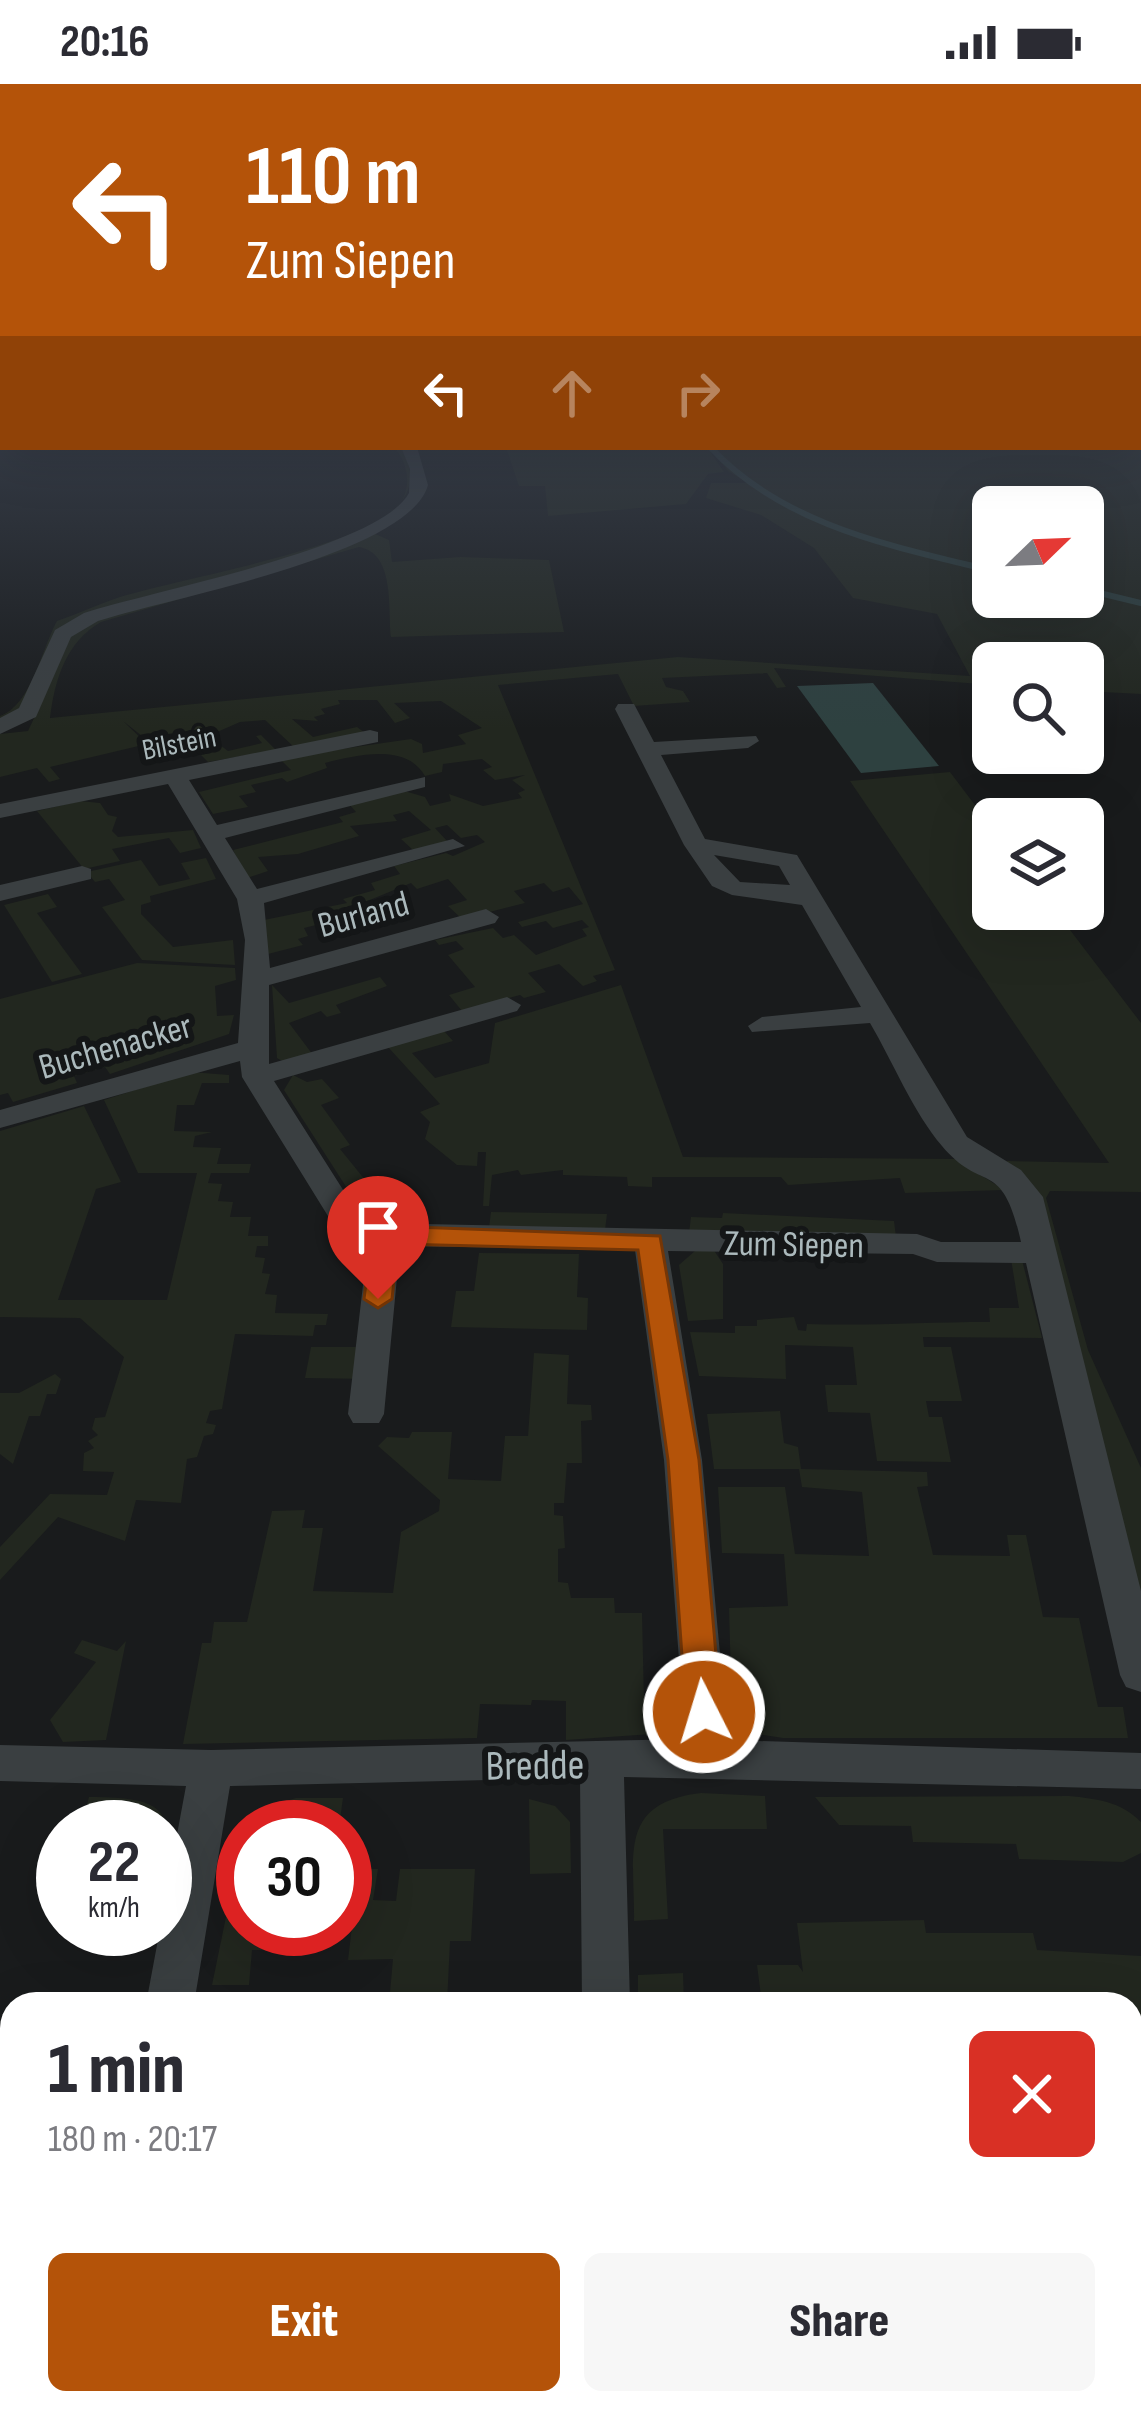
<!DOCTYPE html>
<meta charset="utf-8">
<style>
:root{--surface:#fff;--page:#f7f7f7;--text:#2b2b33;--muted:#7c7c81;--accent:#b45309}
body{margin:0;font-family:"Sofia Sans Condensed",sans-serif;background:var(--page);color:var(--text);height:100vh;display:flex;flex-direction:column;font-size:45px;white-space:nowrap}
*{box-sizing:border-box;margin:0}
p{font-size:39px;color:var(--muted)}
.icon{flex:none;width:66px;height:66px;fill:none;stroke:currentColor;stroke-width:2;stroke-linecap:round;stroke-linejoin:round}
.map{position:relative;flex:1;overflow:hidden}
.side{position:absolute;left:0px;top:1908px;width:1143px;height:423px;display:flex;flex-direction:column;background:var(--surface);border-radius:36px 36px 0 0;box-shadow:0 12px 48px #0002}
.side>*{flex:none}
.top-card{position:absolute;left:0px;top:0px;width:1143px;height:366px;box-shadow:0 12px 48px #0002;background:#b45309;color:#fff;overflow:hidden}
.needle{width:78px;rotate:67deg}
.buttons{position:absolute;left:972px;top:402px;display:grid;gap:24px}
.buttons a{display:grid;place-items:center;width:132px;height:132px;border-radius:18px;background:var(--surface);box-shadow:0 12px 48px #0002;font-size:60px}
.speed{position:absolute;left:36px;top:1716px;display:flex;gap:24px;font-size:60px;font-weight:700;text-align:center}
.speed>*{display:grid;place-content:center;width:156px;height:156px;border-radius:50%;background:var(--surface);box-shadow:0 12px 48px #0002;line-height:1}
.speed small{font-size:30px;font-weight:400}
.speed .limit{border:18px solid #d22;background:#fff;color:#111}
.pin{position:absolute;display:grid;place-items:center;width:102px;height:102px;color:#fff;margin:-123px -51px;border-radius:50% 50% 50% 0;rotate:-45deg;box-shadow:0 0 12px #0007}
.pin .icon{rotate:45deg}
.me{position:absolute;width:132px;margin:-66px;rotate:355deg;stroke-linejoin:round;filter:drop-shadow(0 0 9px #0008)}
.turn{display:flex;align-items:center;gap:42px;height:252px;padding:0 48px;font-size:54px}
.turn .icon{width:156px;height:156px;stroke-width:2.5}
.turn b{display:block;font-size:84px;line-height:102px}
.lanes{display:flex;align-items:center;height:114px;padding:0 48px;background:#0003;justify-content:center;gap:60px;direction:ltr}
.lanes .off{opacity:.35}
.round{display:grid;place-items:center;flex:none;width:126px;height:126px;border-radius:18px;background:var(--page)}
.overview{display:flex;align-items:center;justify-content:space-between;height:204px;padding:0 48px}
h1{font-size:72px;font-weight:800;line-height:90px}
.primary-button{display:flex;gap:24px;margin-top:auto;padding:24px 48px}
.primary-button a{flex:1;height:138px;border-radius:18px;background:var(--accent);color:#fff;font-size:48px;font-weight:800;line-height:138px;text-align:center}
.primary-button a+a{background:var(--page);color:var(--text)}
.status{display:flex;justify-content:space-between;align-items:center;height:84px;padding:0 60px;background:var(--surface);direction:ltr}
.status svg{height:33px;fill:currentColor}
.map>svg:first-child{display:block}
.green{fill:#22271f;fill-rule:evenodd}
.water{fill:#2e4140}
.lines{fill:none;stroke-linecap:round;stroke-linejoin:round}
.stream{stroke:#2e4140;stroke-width:6}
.minor{fill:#3a3f41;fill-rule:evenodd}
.route{fill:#b45309;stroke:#753606;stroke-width:3}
.labels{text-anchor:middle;stroke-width:12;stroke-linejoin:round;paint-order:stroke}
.far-street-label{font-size:30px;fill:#abb9bc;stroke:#141617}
.street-label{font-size:36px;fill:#abb9bc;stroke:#141617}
.near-street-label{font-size:42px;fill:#abb9bc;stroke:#141617}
</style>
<div class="status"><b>20:16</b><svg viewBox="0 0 49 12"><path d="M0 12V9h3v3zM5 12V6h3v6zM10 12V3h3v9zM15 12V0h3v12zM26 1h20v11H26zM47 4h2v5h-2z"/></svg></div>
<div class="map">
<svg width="1141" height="2329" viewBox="0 0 1141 2329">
<rect width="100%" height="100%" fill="#191b1c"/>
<g class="green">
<path d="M 1141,319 L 1141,610 L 1083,607 L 1083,579 L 993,579 L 993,601 L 774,584 L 786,603 L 777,604 L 767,589 L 662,594 L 666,603 L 683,607 L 690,618 L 634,622 L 618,590 L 498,601 L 615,886 L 593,892 L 597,897 L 583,902 L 559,880 L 528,889 L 546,908 L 524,914 L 520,911 L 462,927 L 449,911 L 475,903 L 448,871 L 464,865 L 456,857 L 439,861 L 435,856 L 493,844 L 503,854 L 514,851 L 536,871 L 587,852 L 582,845 L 589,843 L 582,836 L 553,844 L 546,837 L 522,843 L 518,838 L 583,820 L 569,803 L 553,808 L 544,799 L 514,807 L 525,819 L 462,835 L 448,822 L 467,816 L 448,795 L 417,805 L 411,799 L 365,818 L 373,827 L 304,844 L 308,852 L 298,855 L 303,861 L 268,870 L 264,836 L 347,819 L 343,815 L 375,806 L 371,799 L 400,790 L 394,782 L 446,769 L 453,772 L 485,758 L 477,751 L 461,754 L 447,741 L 435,744 L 448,758 L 413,766 L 401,755 L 431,746 L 409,727 L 393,731 L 397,737 L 350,742 L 359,752 L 298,770 L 258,773 L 268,787 L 247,794 L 233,766 L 343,738 L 339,733 L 356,728 L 348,719 L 401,706 L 425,713 L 430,722 L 451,717 L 449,710 L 483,722 L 522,714 L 518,709 L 525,706 L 512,696 L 525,691 L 495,696 L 483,686 L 492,683 L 482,675 L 443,680 L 442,688 L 425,692 C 406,659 358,671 325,679 L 327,684 L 287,698 L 282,694 L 251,701 L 256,708 L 239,712 L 248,723 L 213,730 L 199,708 L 291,686 L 279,674 L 411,655 L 422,660 L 423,669 L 466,660 L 458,651 L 482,644 L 441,617 L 394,619 L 410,634 L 395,639 L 377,616 L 338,616 L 340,620 L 321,625 L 325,630 L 314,633 L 318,637 L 292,635 L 313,653 L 357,643 L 365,649 L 294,663 L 265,636 L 240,638 L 208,652 L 228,667 L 262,659 L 256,652 L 261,651 L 276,666 L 208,678 L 180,650 L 147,656 L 123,637 L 147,660 L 50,683 L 60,695 L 49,698 L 37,684 L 0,693 L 0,650 L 28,647 L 35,632 L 0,637 L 0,632 C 31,622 42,564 57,537 C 77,530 97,521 117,514 C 177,495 361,464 398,422 C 413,405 408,378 394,363 L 404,367 C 422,408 398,425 366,446 L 389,456 L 392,478 L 460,473 L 549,476 L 564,548 L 391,553 C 388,524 395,469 359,463 L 101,538 C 66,558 55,595 50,634 L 678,573 L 970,592 L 937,530 L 853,514 L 814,464 L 761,431 L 706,414 L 711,399 L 748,399 L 728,387 L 710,363 L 1140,363 ZM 993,423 L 1083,423 L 1083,513 L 993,513 Z"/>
<polygon points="506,363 707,363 724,388 708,390 686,420 548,432 545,402 519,402"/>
<polygon points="950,688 993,745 993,825 1054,825 1141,939 1141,1108 1050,1107 1046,1114 1088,1266 1141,1384 1141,1591 1007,1077 1109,1079 850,697"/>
<polygon points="80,717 100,719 108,731 117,733 112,747 118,753 193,746 201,764 180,769 169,754 112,765 120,777 84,785 37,727"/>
<polygon points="206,774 216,795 150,812 151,818 141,821 141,830 173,863 233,856 235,881 142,876 102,823 125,816 109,795 95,798 87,788 141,776 159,802 190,795 181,779"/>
<polygon points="48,810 57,823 37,829 82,890 52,898 4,821"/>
<polygon points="137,879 235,884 236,896 215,902 217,932 234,931 229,950 110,990 105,983 74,992 77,999 13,1018 8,1009 0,1011 0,915"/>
<polygon points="380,893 387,902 336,921 341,929 327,933 321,927 289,939 313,971 284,978 277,974 272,901 289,919"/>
<polygon points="621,901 683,1073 956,1075 1004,1106 905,1109 900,1094 788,1101 781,1093 652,1093 652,1103 628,1102 627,1093 563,1091 563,1086 521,1091 518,1086 492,1091 489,1122 483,1122 486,1068 478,1068 477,1082 457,1081 425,1055 430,1038 420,1028 440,1020 388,963 444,947 453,957 412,969 435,994 489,979 495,939"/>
<polygon points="191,988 229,991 229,999 202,999 194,1021 177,1021 174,1047 212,1048 195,1052 193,1063 221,1064 217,1080 251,1080 249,1089 211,1089 208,1099 222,1100 218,1117 233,1118 230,1133 251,1133 248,1152 268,1152 268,1162 257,1162 255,1173 265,1174 262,1189 270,1190 265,1210 277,1211 275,1229 328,1230 326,1241 315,1241 313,1252 235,1250 222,1325 210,1327 206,1339 216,1341 213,1350 204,1352 197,1373 187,1375 181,1419 136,1416 125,1457 58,1433 0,1496 0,1463 50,1410 107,1411 114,1388 83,1387 84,1369 94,1364 88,1357 98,1351 92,1345 95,1334 105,1333 124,1273 80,1234 0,1233 0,1047 84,1022 121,1098 96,1105 58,1216 167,1216 197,1089 138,1089 104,1016"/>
<polygon points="293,991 307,998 322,995 339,1014 321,1021 350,1061 340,1065 370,1102 383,1103 352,1112 284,1006"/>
<polygon points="491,1128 607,1130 605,1146 489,1144"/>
<polygon points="723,1129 894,1137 896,1153 689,1149 691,1133 722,1134"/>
<polygon points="713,1165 723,1180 723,1235 688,1237 679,1181 695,1167"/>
<polygon points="479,1169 579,1170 577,1213 588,1214 587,1246 451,1243 456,1207 474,1207"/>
<path d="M 1011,1175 L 1022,1176 L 1042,1254 L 923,1253 L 924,1263 L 951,1263 L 962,1317 L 926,1317 L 929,1333 L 942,1333 L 951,1378 L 877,1377 L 870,1329 L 828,1328 L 825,1301 L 857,1301 L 853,1263 L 785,1261 L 786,1295 L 699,1292 L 690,1248 L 735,1249 L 735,1242 L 757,1242 L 757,1236 L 794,1233 L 798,1246 L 806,1247 L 807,1240 C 874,1242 923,1238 990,1238 L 989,1224 L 1019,1224 Z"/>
<polygon points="311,1263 374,1263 370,1295 305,1294"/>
<polygon points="534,1269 569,1271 567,1320 591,1321 592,1336 581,1337 582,1379 567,1379 564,1419 554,1419 554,1431 563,1432 565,1464 558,1465 558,1498 568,1499 571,1514 614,1514 615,1529 642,1529 644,1618 679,1616 677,1636 666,1649 566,1656 566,1617 532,1616 531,1621 480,1620 477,1654 183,1660 202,1559 211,1559 214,1538 247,1538 272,1427 305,1426 302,1444 323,1444 313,1507 393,1509 401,1448 439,1427 440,1416 378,1362 387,1353 409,1354 412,1348 452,1348 448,1395 501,1397 505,1352 528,1352"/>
<polygon points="55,1290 61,1295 56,1310 47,1310 40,1332 29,1332 13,1380 0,1370 0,1309 19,1309"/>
<polygon points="780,1327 784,1359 798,1363 801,1385 927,1388 928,1402 917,1403 933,1471 1010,1472 1007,1451 1026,1451 1043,1533 1079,1534 1098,1623 1123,1623 1128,1654 783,1654 757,1650 732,1631 729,1524 788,1522 784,1470 722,1469 718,1403 785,1403 795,1470 869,1472 862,1408 802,1403 799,1385 714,1385 707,1330"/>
<polygon points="82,1556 117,1567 126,1557 106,1656 63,1658 50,1636 96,1578 74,1569"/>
<path d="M 701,1709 L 765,1712 L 767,1745 L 663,1745 L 668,1835 L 634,1837 C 635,1772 617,1719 701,1709 Z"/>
<path d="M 1069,1712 C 1097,1715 1120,1717 1141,1738 L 1141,1769 L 1123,1778 L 1019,1775 L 1016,1760 L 913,1758 L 911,1742 L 839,1741 L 815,1713 Z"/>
<path d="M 89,1713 C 168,1713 176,1726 165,1803 L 165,1743 L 81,1743 Z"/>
<polygon points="296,1714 343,1714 339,1743 247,1743 266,1723"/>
<polygon points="529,1715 555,1722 570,1738 571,1789 530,1790"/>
<polygon points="243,1750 243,1845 276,1851 273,1866 252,1866 249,1901 212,1901"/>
<polygon points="345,1785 378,1785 373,1816 396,1817 400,1785 475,1785 471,1857 450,1857 447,1920 389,1920 393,1875 348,1876 356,1809 345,1808"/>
<polygon points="924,1836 926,1849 1033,1849 1037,1866 1141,1872 1141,1933 1131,1932 1131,1920 762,1920 757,1881 798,1881 803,1888 797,1839"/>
<polygon points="683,1889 684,1920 638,1920 638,1891"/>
<polygon points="647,2319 877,2319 878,2329 647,2329"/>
</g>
<polygon class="water" points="873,599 939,682 861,689 797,602"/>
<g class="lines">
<g class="stream">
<path d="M 710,363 C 784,442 892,462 993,487"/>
<polyline points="1083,505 1141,519"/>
</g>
<g class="minor">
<path d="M 401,363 L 417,363 L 428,401 C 409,471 167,514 98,537 L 71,553 L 36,633 L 0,650 L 0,634 L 19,624 L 55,546 L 84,529 C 150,507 380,464 409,409 L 410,385 Z"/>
<path d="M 618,620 L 634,620 L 654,658 L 756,652 L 759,657 L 748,664 L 661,671 L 705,755 L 797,771 L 967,1053 L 1021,1086 L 1043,1113 L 1141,1507 L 1141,1608 L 1126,1603 L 1120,1591 L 1026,1179 L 937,1178 L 913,1170 L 668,1167 L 702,1376 L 728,1656 L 1141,1669 L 1141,1705 L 624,1693 L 630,1920 L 582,1920 L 580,1694 L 230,1702 L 194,1920 L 146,1920 L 160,1845 L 165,1845 L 165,1815 L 186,1702 L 0,1697 L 0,1661 L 211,1666 L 685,1655 L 664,1376 L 635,1166 L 400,1162 L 384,1330 L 379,1339 L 353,1339 L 348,1330 L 368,1158 L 336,1145 L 242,993 L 240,977 L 0,1044 L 0,1026 L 238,959 L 245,856 L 237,815 L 168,700 L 0,734 L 0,720 L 370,646 L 378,648 L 378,658 L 189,696 L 217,741 L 425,693 L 425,703 L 225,754 L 257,805 L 453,755 L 465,762 L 264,819 L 270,884 L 486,825 L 499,833 L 495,839 L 269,901 L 269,980 L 507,913 L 521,921 L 517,927 L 274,997 L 359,1131 L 373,1139 L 917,1150 L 941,1158 L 1021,1158 C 1002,1072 983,1111 942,1062 C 913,1028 893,978 870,939 L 752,948 L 748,942 L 762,933 L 861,923 L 802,821 L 732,811 L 712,802 L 684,761 L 615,625 ZM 714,771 L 779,782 L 790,801 L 740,798 Z"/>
<polygon points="82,782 91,785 91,795 0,817 0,801"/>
<polygon points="73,2319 129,2319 128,2329 70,2329"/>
<polygon points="583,2319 639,2319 641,2329 583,2329"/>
</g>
</g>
<linearGradient id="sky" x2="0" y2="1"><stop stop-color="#0e0f0f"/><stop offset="0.49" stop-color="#383f4b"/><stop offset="1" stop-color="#383f4b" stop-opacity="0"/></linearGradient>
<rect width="1141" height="645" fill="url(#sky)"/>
<polygon class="route" points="385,1142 660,1152 699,1376 721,1628 716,1638 691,1638 686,1628 668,1376 638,1166 398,1160 392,1215 378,1224 364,1215 372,1151"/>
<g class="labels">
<g class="far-street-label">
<text transform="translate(179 659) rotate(-11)" y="10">Bilstein</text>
</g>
<g class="street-label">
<text transform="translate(363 829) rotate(-15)" y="13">Burland</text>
<text transform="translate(115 961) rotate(-16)" y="13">Buchenacker</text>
<text transform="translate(794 1159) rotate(1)" y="13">Zum Siepen</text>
</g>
<g class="near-street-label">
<text transform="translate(535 1680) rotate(-1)" y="15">Bredde</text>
</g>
</g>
</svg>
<div class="buttons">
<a><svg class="needle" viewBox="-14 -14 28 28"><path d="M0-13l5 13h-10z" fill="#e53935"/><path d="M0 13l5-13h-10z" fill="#7c7c81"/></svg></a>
<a><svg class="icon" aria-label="search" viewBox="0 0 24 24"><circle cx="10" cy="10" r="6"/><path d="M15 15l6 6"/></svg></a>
<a><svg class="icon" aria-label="layers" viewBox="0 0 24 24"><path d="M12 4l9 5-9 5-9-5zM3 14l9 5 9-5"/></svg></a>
</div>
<div class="speed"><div>22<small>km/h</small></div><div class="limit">30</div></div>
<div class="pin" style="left:378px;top:1215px;background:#d93025"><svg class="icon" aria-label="arrive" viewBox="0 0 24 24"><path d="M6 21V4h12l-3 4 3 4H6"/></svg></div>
<svg class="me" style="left:704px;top:1628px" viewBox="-20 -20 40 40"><circle r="17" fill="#b45309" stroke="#fff" stroke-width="3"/><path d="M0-11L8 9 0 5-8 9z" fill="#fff"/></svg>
<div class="top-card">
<div class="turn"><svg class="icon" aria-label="left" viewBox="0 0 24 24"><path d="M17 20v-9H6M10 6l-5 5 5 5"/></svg><div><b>110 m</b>Zum Siepen</div></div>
<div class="lanes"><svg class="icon" aria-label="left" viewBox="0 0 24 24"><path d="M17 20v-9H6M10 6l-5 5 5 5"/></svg><svg class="icon off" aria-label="ahead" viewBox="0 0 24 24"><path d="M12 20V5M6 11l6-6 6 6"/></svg><svg class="icon off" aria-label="right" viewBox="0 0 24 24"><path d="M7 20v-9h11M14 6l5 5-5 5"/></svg></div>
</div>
<section class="side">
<div class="overview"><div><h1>1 min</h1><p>180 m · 20:17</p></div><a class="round" style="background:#d93025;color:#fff"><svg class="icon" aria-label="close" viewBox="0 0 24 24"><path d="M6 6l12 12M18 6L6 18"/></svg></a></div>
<div class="primary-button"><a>Exit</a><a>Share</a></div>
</section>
</div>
